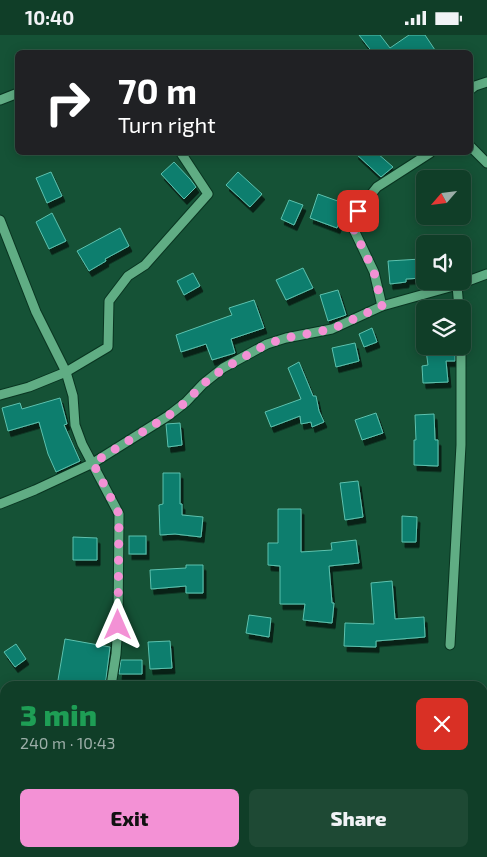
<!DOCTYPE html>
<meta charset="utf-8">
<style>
:root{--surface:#103e28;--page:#1e4934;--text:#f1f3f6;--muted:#9caea8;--line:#305745;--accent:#f391d5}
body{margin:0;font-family:"Exo 2",sans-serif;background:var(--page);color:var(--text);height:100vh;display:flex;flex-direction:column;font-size:19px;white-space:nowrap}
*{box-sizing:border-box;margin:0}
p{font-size:16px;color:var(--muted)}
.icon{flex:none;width:28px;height:28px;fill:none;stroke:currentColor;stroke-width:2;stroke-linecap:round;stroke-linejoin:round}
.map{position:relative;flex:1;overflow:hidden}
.drawer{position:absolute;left:0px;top:646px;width:488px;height:176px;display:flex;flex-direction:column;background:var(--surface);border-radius:15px 15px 0 0;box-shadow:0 2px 12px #0003,0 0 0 1px var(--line)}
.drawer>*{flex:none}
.hud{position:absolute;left:15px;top:15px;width:458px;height:105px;border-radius:8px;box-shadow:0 2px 12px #0003,0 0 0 1px var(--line);background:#202124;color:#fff;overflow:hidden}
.needle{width:32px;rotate:242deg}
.controls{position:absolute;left:416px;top:135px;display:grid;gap:10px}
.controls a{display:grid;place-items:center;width:55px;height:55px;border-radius:8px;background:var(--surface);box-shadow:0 2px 12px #0003,0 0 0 1px var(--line);font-size:25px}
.pin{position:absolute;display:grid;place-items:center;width:42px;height:42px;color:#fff;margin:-21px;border-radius:10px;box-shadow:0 2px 8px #0006}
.me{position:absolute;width:55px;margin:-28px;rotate:0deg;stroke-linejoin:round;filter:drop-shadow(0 0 4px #0008)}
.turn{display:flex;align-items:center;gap:18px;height:105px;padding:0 20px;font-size:22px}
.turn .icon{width:65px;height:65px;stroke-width:2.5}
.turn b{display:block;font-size:35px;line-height:42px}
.round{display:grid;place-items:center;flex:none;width:52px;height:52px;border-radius:8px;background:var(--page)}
.overview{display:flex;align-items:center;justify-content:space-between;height:85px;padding:0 20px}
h1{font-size:30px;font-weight:800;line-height:38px;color:#1e9e55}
.button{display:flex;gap:10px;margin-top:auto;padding:10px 20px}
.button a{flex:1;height:58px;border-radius:8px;background:var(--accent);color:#111;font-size:20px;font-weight:800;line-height:58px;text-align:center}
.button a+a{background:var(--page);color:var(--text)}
.status{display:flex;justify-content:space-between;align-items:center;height:35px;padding:0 25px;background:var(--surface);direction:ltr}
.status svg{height:14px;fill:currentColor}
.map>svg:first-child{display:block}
.building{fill:#077e6e;stroke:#5ec1ae;filter:url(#shadow)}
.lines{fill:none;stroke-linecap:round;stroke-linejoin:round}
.minor-casing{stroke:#093521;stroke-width:11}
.minor{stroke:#60ad84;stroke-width:9}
.route{stroke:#f391d5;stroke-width:9;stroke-dasharray:0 16.2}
</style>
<div class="status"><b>10:40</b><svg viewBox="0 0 49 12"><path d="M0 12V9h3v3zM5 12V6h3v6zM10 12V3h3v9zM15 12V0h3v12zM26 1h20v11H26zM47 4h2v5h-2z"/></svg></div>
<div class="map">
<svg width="487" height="822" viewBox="0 0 487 822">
<defs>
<filter id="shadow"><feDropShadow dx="3" dy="5.5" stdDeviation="0" flood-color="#0009"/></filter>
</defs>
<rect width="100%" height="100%" fill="#155236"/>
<g class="building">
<polygon points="359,0 380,0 390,13 409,0 425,0 437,18 373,18"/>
<polygon points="355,118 377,118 393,132 381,142"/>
<polygon points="174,127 190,144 196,152 184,164 161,139"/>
<polygon points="51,137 62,161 47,168 36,143"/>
<polygon points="238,137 262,159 250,172 226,150"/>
<polygon points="318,159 346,169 337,193 310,183"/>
<polygon points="289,165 303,170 294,190 281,184"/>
<polygon points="52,178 66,206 49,214 36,187"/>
<polygon points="120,193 129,211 105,224 106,226 89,236 77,216"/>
<polygon points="421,224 422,243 406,244 406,247 390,249 388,226"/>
<polygon points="303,233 313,253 286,265 276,245"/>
<polygon points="193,238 200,251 184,260 177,246"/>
<polygon points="338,255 346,280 328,286 320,260"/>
<polygon points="254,265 264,293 231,304 235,318 212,325 206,309 181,317 176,300 232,280 229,273"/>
<polygon points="372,293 377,307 364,312 359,299"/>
<polygon points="355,308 359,326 336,332 332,313"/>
<polygon points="455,312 455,326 446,326 448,347 423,348 422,331 428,330 426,315"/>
<polygon points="299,327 313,361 316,361 319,376 324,387 312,392 311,387 301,389 300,381 271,392 265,377 301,364 288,333"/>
<polygon points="60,363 67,389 64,390 80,426 56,437 48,419 39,387 8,396 2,373 20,368 22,374"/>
<polygon points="376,378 383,398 362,405 355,385"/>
<polygon points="434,379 435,405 438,405 438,431 414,430 414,405 416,405 415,380"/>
<polygon points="180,388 182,410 168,412 166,389"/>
<polygon points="163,438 180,438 180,469 182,469 182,480 203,482 201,502 175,499 160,500 159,470 163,469"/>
<polygon points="358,446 363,482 345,485 340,448"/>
<polygon points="278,474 301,474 301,517 332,515 331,508 356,505 359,528 329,531 332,568 334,568 332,588 303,585 305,569 280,569 280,531 268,530 268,508 278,508"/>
<polygon points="402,481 417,482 416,507 402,507"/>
<rect x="129" y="501" width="17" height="18"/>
<polygon points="73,502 97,503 97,525 73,525"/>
<polygon points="186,530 203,530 203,558 186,558 186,551 151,554 150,535 186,533"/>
<polygon points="392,546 395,584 424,582 425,602 376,606 376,612 344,611 345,588 374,589 371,548"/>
<polygon points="249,580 271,583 269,602 246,598"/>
<polygon points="65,604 110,612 105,651 57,651"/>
<polygon points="170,606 172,633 150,634 148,607"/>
<polygon points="16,609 26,624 15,632 4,617"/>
<polygon points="121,625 142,625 142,639 119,639"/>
</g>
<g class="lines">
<g class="minor-casing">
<g id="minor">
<polyline points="470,55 475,51 487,47"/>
<polyline points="0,65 18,58"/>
<polyline points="470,111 487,128"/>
<polyline points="0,185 36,277 66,337 73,361 75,390 82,409 119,479 118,590 116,619 111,651"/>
<polyline points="382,271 374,237 354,195 358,176 377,152 430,118"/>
<polyline points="459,274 457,250 487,239"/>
<polyline points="0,360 29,352 66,337 108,312 109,266 128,241 145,230 208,159 181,118"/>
<polyline points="0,469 35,455 93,428 168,381 186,367 203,349 223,333 267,309 286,303 332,294 382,271 457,250"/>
<polyline points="450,610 461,410 461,311"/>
<polyline points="0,752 5,752"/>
<polyline points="482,808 487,809"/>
</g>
</g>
<use href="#minor" class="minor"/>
</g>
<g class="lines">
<polyline class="route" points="118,590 119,479 93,428 168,381 186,367 203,349 223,334 267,309 286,303 332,294 382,271 374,237 354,195 358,176"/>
</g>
</svg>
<div class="controls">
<a><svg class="needle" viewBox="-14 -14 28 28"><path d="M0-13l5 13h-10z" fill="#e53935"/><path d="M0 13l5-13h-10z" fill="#9caea8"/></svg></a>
<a><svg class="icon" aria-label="sound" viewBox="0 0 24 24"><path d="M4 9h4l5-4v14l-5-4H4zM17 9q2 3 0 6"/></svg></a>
<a><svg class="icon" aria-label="layers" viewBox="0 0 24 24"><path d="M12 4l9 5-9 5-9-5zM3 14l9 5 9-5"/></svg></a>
</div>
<div class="pin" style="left:358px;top:176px;background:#d93025"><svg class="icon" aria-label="arrive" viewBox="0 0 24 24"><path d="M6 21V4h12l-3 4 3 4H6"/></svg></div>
<svg class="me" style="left:118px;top:590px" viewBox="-20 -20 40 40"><path d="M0-17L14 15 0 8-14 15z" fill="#f391d5" stroke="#fff" stroke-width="4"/></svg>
<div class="hud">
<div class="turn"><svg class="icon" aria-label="right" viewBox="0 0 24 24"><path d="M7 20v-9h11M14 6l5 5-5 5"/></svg><div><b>70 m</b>Turn right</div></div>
</div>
<section class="drawer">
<div class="overview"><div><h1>3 min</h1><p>240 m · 10:43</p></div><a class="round" style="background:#d93025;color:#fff"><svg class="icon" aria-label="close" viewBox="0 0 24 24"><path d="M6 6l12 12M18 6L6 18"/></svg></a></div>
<div class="button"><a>Exit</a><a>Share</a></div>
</section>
</div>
